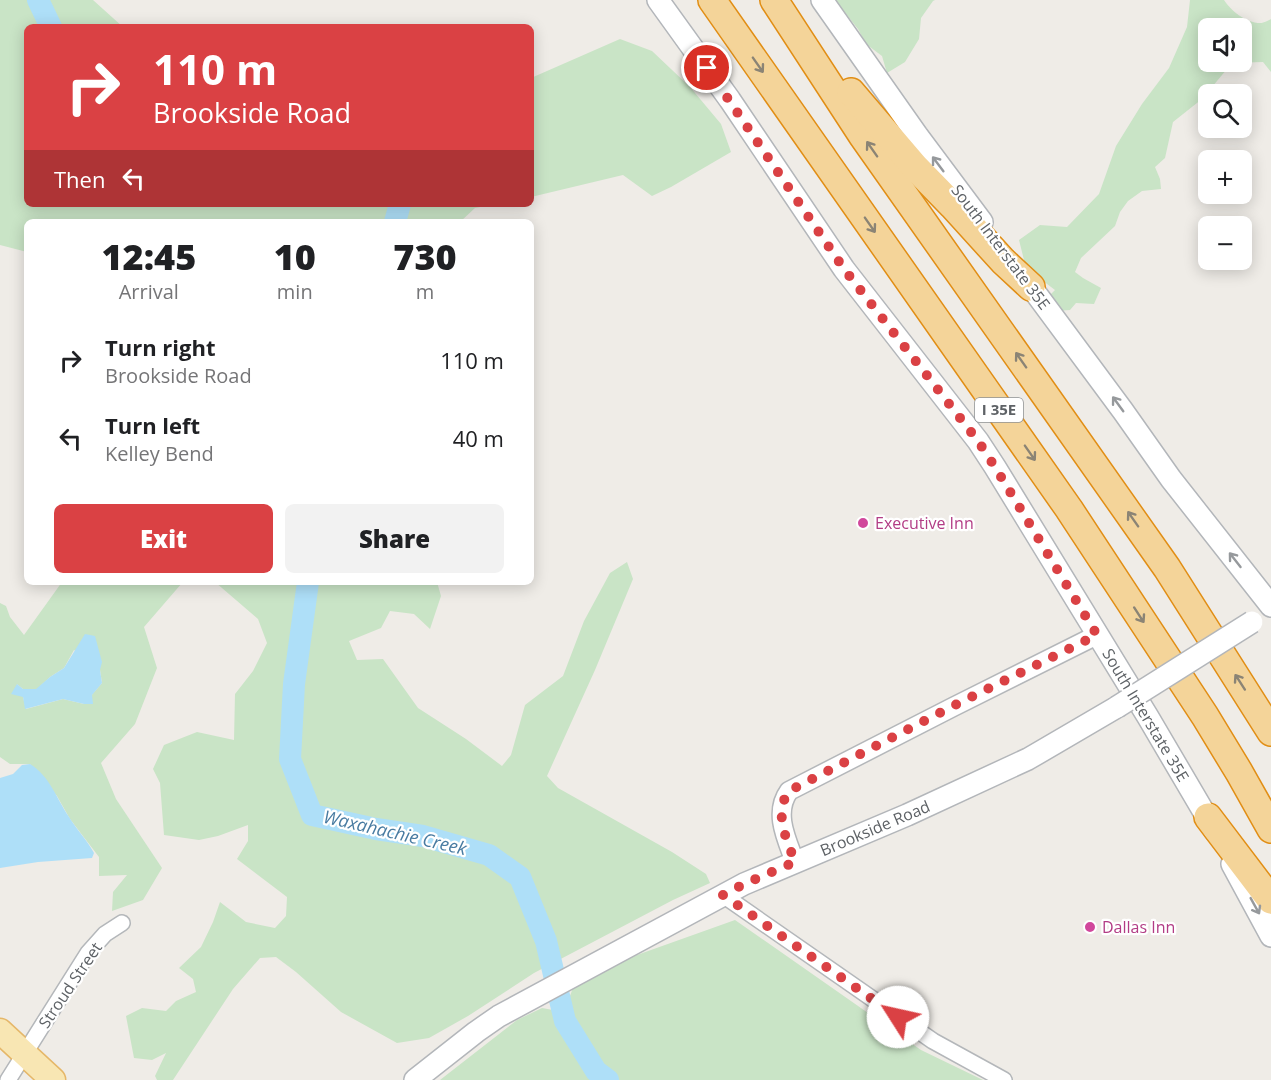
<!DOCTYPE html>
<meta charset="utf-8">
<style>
:root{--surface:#fff;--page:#f2f2f2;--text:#202124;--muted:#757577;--accent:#da4144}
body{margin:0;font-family:"Open Sans",sans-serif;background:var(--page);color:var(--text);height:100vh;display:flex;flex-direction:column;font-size:22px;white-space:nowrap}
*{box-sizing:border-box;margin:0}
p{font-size:20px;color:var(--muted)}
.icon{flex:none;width:33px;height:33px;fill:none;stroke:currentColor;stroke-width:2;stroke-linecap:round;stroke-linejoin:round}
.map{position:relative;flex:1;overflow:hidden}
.drawer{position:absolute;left:24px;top:219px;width:510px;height:366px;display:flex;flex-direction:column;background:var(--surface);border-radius:9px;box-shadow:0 3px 15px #0003}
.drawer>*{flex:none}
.banner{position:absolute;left:24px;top:24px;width:510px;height:183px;border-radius:9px;box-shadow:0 3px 15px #0003;background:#da4144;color:#fff;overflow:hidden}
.buttons{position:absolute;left:1198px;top:18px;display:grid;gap:12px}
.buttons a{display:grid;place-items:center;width:54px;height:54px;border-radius:9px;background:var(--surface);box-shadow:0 3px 15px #0003;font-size:30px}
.pin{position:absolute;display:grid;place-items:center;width:51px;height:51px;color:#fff;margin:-26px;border:3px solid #fff;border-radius:50%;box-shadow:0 2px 6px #0007}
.me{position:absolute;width:66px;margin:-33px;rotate:305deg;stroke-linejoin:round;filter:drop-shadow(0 0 4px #0008)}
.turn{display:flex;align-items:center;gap:21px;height:126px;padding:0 30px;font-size:27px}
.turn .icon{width:78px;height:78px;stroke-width:2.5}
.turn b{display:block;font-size:42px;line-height:51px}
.then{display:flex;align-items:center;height:57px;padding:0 30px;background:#0003;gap:12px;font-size:22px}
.eta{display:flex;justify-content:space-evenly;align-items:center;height:102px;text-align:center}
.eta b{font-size:36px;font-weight:800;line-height:42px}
.action{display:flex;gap:12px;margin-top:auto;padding:12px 30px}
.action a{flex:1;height:69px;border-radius:9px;background:var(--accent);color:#fff;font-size:24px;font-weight:800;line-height:69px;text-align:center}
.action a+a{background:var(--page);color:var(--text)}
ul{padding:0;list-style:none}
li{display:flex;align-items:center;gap:18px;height:78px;padding:0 30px}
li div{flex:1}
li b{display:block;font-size:22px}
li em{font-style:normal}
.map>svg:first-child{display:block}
.green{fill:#c9e4c6;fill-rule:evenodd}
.water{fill:#aedff8}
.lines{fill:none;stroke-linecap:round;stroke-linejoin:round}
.river{stroke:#aedff8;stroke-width:22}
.minor-casing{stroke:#b4b7ba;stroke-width:18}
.tertiary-casing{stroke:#b4b7ba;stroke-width:21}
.secondary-casing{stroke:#b3b6ba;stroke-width:24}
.primary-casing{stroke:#e5b769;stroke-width:27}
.motorway-casing{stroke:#e18e15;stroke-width:30}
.minor{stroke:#fff;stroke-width:15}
.tertiary{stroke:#fff;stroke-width:18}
.secondary{stroke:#fff;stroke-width:21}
.primary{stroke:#f8e6b3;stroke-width:24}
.motorway{stroke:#f4d499;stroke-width:27}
.secondary-bridge-casing{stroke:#b3b6ba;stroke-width:24;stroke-linecap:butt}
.secondary-bridge{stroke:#fff;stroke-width:21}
.oneway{stroke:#8b8475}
.oneway2{stroke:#96999c}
.route{stroke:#da4144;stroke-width:10;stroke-dasharray:0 18}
.hotel-dot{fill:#d1479c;stroke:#fff;stroke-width:2}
.labels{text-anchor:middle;stroke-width:4.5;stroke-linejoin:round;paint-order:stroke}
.shield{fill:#fff;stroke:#8e9194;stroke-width:1.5}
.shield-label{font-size:15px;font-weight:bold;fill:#5e6266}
.street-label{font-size:16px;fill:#5e6266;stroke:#fff}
.hotel-label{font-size:16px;fill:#b23c85;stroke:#fff;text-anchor:start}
.water-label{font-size:18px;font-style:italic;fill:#487ba1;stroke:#fff}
</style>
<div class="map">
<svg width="1271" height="1080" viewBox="0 0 1271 1080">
<rect width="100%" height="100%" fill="#efece7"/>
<g class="green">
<polygon points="0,0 93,0 123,27 27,27 27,204 496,204 475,208 460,222 27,222 27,252 0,245"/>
<polygon points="835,0 935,0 933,1 921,18 919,39 905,62 887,73 882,56 866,44 858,29"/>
<path d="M 1190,0 L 1224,0 C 1231,11 1247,24 1262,23 C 1262,23 1270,20 1271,19 L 1271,72 L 1263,62 L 1232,63 L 1202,99 L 1173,122 L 1165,158 L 1155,167 L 1160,179 L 1161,189 L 1142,191 L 1128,201 L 1120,212 L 1115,226 L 1081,258 L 1075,272 L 1083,278 L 1101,288 L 1094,304 L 1076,303 L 1070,310 L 1056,311 L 1048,297 L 1055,290 L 1026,268 L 1019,240 L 1040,225 L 1067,227 L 1099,194 L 1116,146 L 1142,104 L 1169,68 L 1187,27 ZM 1209,28 L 1242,28 L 1242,62 L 1209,62 Z"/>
<polygon points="620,39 652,51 690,87 721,124 731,152 671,187 652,196 623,175 531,197 531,78"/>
<polygon points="627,562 633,579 595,670 547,776 558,788 672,852 706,874 710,883 673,900 534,973 468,1016 429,1038 397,1043 341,1012 296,972 276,957 260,958 233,989 173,1080 157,1080 155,1076 166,1053 152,1060 134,1058 126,1016 142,1008 166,1011 176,1001 196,992 193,979 179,968 201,947 213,922 220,902 246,922 275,928 286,916 287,897 237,859 248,841 248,825 218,836 199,840 164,835 160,783 153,769 164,745 197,732 234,740 235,694 253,671 267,643 258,619 215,582 437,582 441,596 430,629 414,614 390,611 381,628 349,641 357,660 383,659 418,708 466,739 502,766 511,755 525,705 563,676 584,621 610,573"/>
<path d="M 62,582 L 187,582 L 182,583 L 144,627 L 157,668 L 135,724 L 101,763 L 116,799 L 162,868 L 143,900 L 112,911 L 113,892 L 127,875 L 99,876 L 99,857 L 70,819 L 57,796 L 30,764 L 10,764 L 0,757 L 0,603 L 6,606 L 10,617 L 24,635 ZM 74,650 L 100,670 L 102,683 L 84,704 L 63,699 L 26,709 L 23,697 L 17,684 L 23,689 L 36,690 L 50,677 L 64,668 Z"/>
<polygon points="735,920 921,1050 983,1080 440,1080 517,1020 542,1008 564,1012 574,985 623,960"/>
</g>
<g class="water">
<polygon points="85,634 95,636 102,662 100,670 102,683 92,695 93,704 84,704 63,699 25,709 23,697 11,694 17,684 23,689 36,689 50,677 64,668"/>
<path d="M 30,764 C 49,775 57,799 69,817 C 77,830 87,840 94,853 L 92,858 L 38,862 L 0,868 L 0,778 L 13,774 L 22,765 Z"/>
</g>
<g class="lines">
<g class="river">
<polyline points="38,0 51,27"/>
<polyline points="395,222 400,204"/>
<polyline points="308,582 294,684 290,759 312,815 376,829 423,836 489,855 520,877 546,941 565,1021 596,1071 608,1080"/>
</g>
<g class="minor-casing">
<g id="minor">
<polyline points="723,895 933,1041 1004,1080"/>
<polyline points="8,1080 88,953 105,934 122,923"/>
</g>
</g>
<g class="tertiary-casing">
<path id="tertiary" d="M 795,862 C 787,840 773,813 789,791 L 953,707 L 1097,635"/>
</g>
<g class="secondary-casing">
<g id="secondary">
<polyline points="658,0 730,100 844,269 978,441 995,467 1148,717 1215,831"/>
<polyline points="822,0 917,135 982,222"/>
<polyline points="1023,276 1123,411 1171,479 1271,606"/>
<polyline points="1232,864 1271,936"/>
<polyline points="415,1080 476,1032 499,1016 744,884 907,815 1028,759 1117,707"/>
</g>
</g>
<g class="primary-casing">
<polyline id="primary" points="0,1031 53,1080"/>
</g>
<g class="motorway-casing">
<g id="motorway">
<polyline points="712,0 1069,509 1205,716 1239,772 1271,829"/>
<polyline points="774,0 862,135 1167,568 1271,732"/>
<polyline points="851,92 915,167 953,206 1003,261 1031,287"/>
<polyline points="1208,817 1271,900"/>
</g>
</g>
<use href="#minor" class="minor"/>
<use href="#tertiary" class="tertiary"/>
<use href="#secondary" class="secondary"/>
<use href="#primary" class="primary"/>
<use href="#motorway" class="motorway"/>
<g class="secondary-bridge-casing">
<polyline id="secondary-bridge" points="1117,707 1252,622"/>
</g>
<use href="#secondary-bridge" class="secondary-bridge"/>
</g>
<defs><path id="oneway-shaft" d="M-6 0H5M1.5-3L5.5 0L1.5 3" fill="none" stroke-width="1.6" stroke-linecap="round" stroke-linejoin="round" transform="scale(1.5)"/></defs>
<g class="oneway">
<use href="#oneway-shaft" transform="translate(758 65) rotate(55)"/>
<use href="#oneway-shaft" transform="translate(872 149) rotate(-125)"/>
<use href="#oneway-shaft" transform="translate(870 225) rotate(55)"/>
<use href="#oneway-shaft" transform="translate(1021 360) rotate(-125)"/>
<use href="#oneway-shaft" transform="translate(1030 453) rotate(55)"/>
<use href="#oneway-shaft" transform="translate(1133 519) rotate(-125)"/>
<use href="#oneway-shaft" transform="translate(1139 615) rotate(57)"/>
<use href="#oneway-shaft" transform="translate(1240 682) rotate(-123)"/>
</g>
<g class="oneway2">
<use href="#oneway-shaft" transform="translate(938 164) rotate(-127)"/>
<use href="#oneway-shaft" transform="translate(1118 404) rotate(-126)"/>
<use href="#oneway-shaft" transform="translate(1235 560) rotate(-128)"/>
<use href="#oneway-shaft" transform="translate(1255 906) rotate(61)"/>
</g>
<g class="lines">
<path class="route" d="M 707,68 L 844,269 L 978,441 L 995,467 L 1097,635 L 953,706 L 789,791 C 773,813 787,840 795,862 L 744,884 L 723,895 L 898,1017"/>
</g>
<g class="hotel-dot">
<circle cx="863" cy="523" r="6"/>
<circle cx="1090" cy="927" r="6"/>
</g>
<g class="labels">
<rect class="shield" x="975" y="398" width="48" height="24" rx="4.5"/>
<g class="shield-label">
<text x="999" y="415">I 35E</text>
</g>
<g class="street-label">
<text transform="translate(1001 247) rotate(53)" y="6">South Interstate 35E</text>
<text transform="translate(1146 715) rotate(59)" y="6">South Interstate 35E</text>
<text transform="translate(875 828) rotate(-23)" y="6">Brookside Road</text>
<text transform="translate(70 985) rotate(-56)" y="6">Stroud Street</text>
</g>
<g class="hotel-label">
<text x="875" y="529">Executive Inn</text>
<text x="1102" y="933">Dallas Inn</text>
</g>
<g class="water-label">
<text transform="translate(395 833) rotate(13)" y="6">Waxahachie Creek</text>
</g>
</g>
</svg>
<div class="buttons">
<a><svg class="icon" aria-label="sound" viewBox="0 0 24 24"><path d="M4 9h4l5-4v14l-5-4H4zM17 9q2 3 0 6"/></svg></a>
<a><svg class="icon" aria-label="search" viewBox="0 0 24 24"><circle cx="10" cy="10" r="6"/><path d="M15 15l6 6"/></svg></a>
<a>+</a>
<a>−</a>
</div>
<div class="pin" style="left:707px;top:68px;background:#d93025"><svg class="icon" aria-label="arrive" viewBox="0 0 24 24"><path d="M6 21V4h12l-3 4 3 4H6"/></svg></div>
<svg class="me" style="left:898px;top:1017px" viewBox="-20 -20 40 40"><circle r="19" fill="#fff"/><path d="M0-13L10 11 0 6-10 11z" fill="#da4144"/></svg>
<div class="banner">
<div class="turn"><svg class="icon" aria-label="right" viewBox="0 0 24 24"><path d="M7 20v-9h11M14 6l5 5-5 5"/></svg><div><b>110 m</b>Brookside Road</div></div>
<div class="then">Then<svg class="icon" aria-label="left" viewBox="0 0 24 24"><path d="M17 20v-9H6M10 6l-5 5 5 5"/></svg></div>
</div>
<section class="drawer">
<div class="eta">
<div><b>12:45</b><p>Arrival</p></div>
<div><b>10</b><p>min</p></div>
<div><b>730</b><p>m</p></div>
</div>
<ul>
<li><svg class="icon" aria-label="right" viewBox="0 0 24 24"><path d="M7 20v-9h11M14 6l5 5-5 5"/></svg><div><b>Turn right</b><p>Brookside Road</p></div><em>110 m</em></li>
<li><svg class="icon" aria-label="left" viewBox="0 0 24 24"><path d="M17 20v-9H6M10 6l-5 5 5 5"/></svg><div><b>Turn left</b><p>Kelley Bend</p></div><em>40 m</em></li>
</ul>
<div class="action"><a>Exit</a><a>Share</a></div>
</section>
</div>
